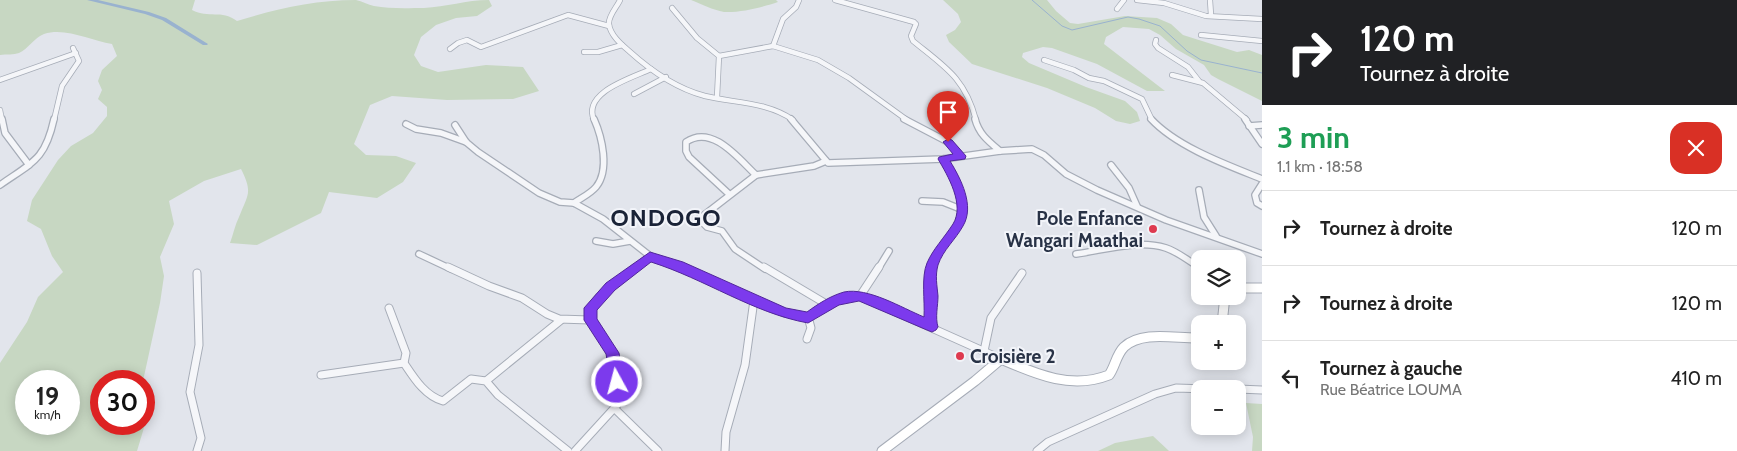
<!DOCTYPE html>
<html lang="fr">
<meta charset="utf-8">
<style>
:root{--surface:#fff;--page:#f6f6f6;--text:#222;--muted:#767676;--line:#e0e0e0}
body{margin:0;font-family:Cabin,sans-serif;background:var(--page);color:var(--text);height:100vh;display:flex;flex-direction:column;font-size:19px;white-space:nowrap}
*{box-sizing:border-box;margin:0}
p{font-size:16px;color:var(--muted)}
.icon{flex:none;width:28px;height:28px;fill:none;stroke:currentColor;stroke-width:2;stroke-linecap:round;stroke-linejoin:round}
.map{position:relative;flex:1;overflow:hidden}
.side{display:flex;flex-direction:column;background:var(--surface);width:475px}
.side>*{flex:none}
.banner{background:#202124;color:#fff;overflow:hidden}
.buttons{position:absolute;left:1191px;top:250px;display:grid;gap:10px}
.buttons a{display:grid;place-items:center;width:55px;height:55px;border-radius:10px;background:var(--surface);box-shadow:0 2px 12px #0003;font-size:25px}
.speed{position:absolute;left:15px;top:370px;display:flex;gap:10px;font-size:25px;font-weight:700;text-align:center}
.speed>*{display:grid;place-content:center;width:65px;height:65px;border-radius:50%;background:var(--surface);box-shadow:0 2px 12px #0003;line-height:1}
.speed small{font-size:12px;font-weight:400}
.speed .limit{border:8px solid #d22;background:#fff;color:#111}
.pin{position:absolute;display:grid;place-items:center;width:42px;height:42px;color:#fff;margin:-51px -21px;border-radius:50% 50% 50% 0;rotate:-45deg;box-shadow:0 0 5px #0007}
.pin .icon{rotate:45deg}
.me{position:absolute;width:55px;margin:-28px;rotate:353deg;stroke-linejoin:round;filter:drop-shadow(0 0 4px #0008)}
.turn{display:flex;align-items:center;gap:18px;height:105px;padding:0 15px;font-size:22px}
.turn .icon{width:65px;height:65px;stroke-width:2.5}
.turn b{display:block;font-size:35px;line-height:42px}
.round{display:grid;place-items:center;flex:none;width:52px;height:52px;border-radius:15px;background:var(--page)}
.overview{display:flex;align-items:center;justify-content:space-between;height:85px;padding:0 15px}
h1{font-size:30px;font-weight:700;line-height:38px;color:#1e9e55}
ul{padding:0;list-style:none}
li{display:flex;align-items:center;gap:15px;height:75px;padding:0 15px;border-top:1px solid var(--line)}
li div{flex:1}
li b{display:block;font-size:19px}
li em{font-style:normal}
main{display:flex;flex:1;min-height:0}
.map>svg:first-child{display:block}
.green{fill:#c7d7c2;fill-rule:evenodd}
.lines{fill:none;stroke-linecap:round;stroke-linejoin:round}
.stream{stroke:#99b2cf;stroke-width:1}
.river{fill:#99b2cf;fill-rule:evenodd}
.street-far2-casing{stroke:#a6acb7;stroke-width:6}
.street-far1-casing{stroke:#a6acb7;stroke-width:8}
.street-casing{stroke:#a6acb7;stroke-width:9}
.secondary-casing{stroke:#a6acb7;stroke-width:11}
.street-far2{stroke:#f5f6f9;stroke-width:4.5}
.street-far1{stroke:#f5f6f9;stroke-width:5.5}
.street{stroke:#f5f6f9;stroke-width:7}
.secondary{stroke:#fff;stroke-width:9}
.route{fill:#7c3aed;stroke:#51269a}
.poi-dot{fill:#de3a4f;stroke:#f2f4f9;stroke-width:2}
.labels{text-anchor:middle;stroke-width:4;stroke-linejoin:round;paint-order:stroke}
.poi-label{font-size:19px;font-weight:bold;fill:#283246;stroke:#f2f4f9;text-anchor:end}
.district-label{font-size:24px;font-weight:bold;letter-spacing:1px;fill:#1a2337;stroke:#f2f4f9}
</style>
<main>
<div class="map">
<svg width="1262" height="451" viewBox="0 0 1262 451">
<rect width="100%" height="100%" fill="#e2e5ec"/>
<g class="green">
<path d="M 0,0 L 195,0 L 192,10 C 209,19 221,9 237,21 C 276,9 314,0 356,0 C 362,1 368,5 374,6 C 389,9 409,8 424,8 C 446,7 466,0 489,0 L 492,6 L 477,16 L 456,18 L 436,25 L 421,37 L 414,55 L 421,66 L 438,72 L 486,65 L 523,67 L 539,91 L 513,99 L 447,100 L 392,96 L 370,105 L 354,144 L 366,155 L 396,156 L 416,163 L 403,182 L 377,198 L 329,192 L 321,213 L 257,245 L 230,243 C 233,235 235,225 239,217 C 248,194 253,193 241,169 L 204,181 L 169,201 L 174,224 L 160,257 L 164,276 L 160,303 L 143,381 L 101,381 L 101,424 L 144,424 L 144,396 L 146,421 L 137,451 L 0,451 L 0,363 L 27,322 L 38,297 L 63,272 L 52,256 L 41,229 L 27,221 L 32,200 L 58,160 L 71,146 L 93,133 L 107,116 L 107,107 L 98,99 L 102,90 L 98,81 L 102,70 L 117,56 L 112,44 C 91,41 66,27 44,34 C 34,38 28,49 19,53 C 14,55 6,54 0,55 ZM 69,381 L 69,424 L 26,424 L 26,381 Z"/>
<path d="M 691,0 L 776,0 L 778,2 C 763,7 740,13 724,12 C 713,10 701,4 691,0 Z"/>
<polygon points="943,0 1047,0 1056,11 1070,23 1078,24 1125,16 1157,18 1171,24 1183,35 1237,52 1249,50 1262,55 1262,101 1218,79 1211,75 1204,65 1176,49 1160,35 1149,29 1123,27 1106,37 1104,44 1165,91 1147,91 1097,64 1052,48 1043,47 1023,53 1022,57 1029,63 1086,87 1125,101 1137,112 1140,121 1130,124 1116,121 1095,108 1047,88 972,64 949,42 946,35 955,30 961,22 958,14"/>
<polygon points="1246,403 1262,404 1262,451 1252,451 1253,437"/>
<polygon points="1153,436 1169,451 1098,451 1115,443"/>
</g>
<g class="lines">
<polyline class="stream" points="1032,0 1062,26 1072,30 1128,17 1139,19 1160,26 1187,51 1201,60 1262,73"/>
<polygon class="river" points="87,0 98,0 149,12 166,18 208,44 207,45 203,45 162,20 145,14"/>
<g class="street-far2-casing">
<g id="street-far2">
<path d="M 620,0 C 617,7 608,16 609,24 C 610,35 622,45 629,51 C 650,70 678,89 705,96 C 734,103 768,102 793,120"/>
<path d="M 835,0 L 914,22 L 916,24 L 911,36 L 913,41 C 945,67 965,78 976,120"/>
<polyline points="1137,0 1164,3 1206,16 1262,19"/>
<polyline points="1210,0 1211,15"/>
<polyline points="672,8 697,38 719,56 717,97"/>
<polyline points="1117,9 1124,0"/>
<polyline points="1201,35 1262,41"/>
<polyline points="1156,40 1155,44 1158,48 1188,67 1199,81"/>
<polyline points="773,46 783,19 796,7 799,0"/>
<polyline points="450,49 458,43 467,40 481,47 568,15 609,26"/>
<polyline points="584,52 598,52 622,45"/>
<polyline points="719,56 773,46 818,60 849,78 907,120"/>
<polyline points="1044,60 1074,70 1089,78 1104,81 1142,99 1152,120"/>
<polyline points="1172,75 1203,83 1247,120"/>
<polyline points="0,80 76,53"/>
<polyline points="634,94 666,77"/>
<polyline points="0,110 2,120"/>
<polyline points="54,120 62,86 79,61 73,48"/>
<path d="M 594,120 C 582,92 632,78 651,69"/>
</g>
</g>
<g class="street-far1-casing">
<g id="street-far1">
<polyline points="2,119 5,133 29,165"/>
<polyline points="791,119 828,163 943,159 1000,151 1032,149 1044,155 1066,174 1097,190 1166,220 1262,254"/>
<polyline points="904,119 948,142 961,156"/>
<path d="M 975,119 C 979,134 988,141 1000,151"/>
<path d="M 1151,119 C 1177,147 1227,165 1262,179"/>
<polyline points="1245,119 1262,144"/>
<polyline points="406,124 416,129 441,133 466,142"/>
<polyline points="455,125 466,142 478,152 539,193 560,202 574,203 603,219 650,256 684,269"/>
<polyline points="1249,126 1262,125"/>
<polyline points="1111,165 1129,188 1137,206"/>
<polyline points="1262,184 1255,195 1257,203 1262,206"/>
<path d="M 0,185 C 33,162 45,160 54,119"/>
<polyline points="1199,190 1204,217 1216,236"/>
<path d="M 729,194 L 689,157 L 686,151 L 686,142 C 712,124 738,158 756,175"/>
<polyline points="922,201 943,202 963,210"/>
<path d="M 574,203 C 581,198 590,194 596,187 C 610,170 602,137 594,119"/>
<polyline points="596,241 613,244 630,241"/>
<polyline points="419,254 451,269"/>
<path d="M 1076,254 C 1105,250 1137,239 1166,248 C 1178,252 1189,261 1200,268"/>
<polyline points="634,269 650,256"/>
<polyline points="765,269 735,249 722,231 707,227 699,219 756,175 814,166 826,161"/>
<polyline points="878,269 889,251"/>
<path d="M 931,269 C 935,255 943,246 951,235 C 971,209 958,183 943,159"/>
</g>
</g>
<g class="street-casing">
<g id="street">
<polyline points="448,267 489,286 522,298 547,314 559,319 590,320 612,353 615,361 617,405 575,451"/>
<polyline points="681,267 784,313 808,317"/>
<polyline points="764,267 828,305"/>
<polyline points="931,267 930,316 932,327"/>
<polyline points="197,273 199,345 190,392 201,438 197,451"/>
<polyline points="860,296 879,267"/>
<path d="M 389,308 L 406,353 L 404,363 C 414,378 425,396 443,401 L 471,379 L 486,381 L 498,395 L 568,451"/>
<polyline points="590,320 590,309 599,297 636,267"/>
<path d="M 807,339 L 811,328 L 808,317 C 826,306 839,297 860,296 L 1001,359"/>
<polyline points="984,351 991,318 1022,273"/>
<polyline points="321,375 404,363"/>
<polyline points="486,381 561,320"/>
<polyline points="1238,389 1262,390"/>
<polyline points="615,409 658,451"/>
<polyline points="725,451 726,432 745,365 754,300"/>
<polyline points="1037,451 1048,442 1155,394 1176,388 1207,389"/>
</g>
</g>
<g class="secondary-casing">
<g id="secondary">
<polyline points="1238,288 1262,288"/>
<polyline points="1222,324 1225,296"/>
<path d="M 882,451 L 975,381 L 1001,359 C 1036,374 1071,390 1109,375 C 1115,367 1116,355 1124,347 C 1142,330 1177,339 1200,338"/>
</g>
</g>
<use href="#street-far2" class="street-far2"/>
<use href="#street-far1" class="street-far1"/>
<use href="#street" class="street"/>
<use href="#secondary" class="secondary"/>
</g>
<path class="route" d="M 948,139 L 952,140 L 966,156 L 965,159 L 950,161 C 961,179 975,206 963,226 C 956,239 943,250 938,265 C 935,276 937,285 938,296 C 938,306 935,317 938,327 L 936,330 L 932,332 L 927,330 L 859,301 L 839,305 L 808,323 C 753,313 705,279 651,262 L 615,290 L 597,310 L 597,319 L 619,353 L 624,382 L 622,386 L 617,388 L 612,386 L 606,354 L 584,320 L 584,308 L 606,283 L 650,252 L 683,262 L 786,308 L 807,312 C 818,304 830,296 844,292 C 868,287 902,308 924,317 C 925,301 921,277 927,263 C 933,249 944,238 953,224 C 965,205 948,176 938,159 L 939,157 L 953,154 L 943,142 Z"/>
<g class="poi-dot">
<circle cx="1153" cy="229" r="5"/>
<circle cx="960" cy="356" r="5"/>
</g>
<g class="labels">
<g class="poi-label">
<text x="1143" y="225">Pole Enfance<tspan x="1143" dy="22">Wangari Maathai</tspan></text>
<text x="970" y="363" text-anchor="start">Croisière 2</text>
</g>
<g class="district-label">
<text x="666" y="226">ONDOGO</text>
</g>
</g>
</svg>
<div class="buttons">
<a><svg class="icon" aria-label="layers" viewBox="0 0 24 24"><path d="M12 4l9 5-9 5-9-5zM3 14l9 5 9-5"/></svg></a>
<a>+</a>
<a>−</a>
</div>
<div class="speed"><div>19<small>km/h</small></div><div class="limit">30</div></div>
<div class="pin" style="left:948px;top:142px;background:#d93025"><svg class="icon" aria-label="arrive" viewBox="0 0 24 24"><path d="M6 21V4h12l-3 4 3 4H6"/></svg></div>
<svg class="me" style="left:617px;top:382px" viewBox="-20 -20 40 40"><circle r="17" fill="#7c3aed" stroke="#fff" stroke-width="3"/><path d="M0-11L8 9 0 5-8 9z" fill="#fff"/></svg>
</div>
<section class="side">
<div class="banner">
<div class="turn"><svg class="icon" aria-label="right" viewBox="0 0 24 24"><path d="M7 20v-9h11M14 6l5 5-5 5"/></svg><div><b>120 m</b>Tournez à droite</div></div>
</div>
<div class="overview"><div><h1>3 min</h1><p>1.1 km · 18:58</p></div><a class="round" style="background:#d93025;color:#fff"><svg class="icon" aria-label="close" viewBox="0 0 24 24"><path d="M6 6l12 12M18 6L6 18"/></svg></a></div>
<ul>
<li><svg class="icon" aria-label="right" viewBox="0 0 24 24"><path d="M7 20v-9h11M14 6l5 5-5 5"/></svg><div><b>Tournez à droite</b></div><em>120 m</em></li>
<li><svg class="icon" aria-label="right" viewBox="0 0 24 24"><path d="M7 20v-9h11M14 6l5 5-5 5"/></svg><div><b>Tournez à droite</b></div><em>120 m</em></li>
<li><svg class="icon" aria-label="left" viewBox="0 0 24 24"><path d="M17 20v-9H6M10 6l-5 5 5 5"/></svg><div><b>Tournez à gauche</b><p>Rue Béatrice LOUMA</p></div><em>410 m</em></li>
</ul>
</section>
</main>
